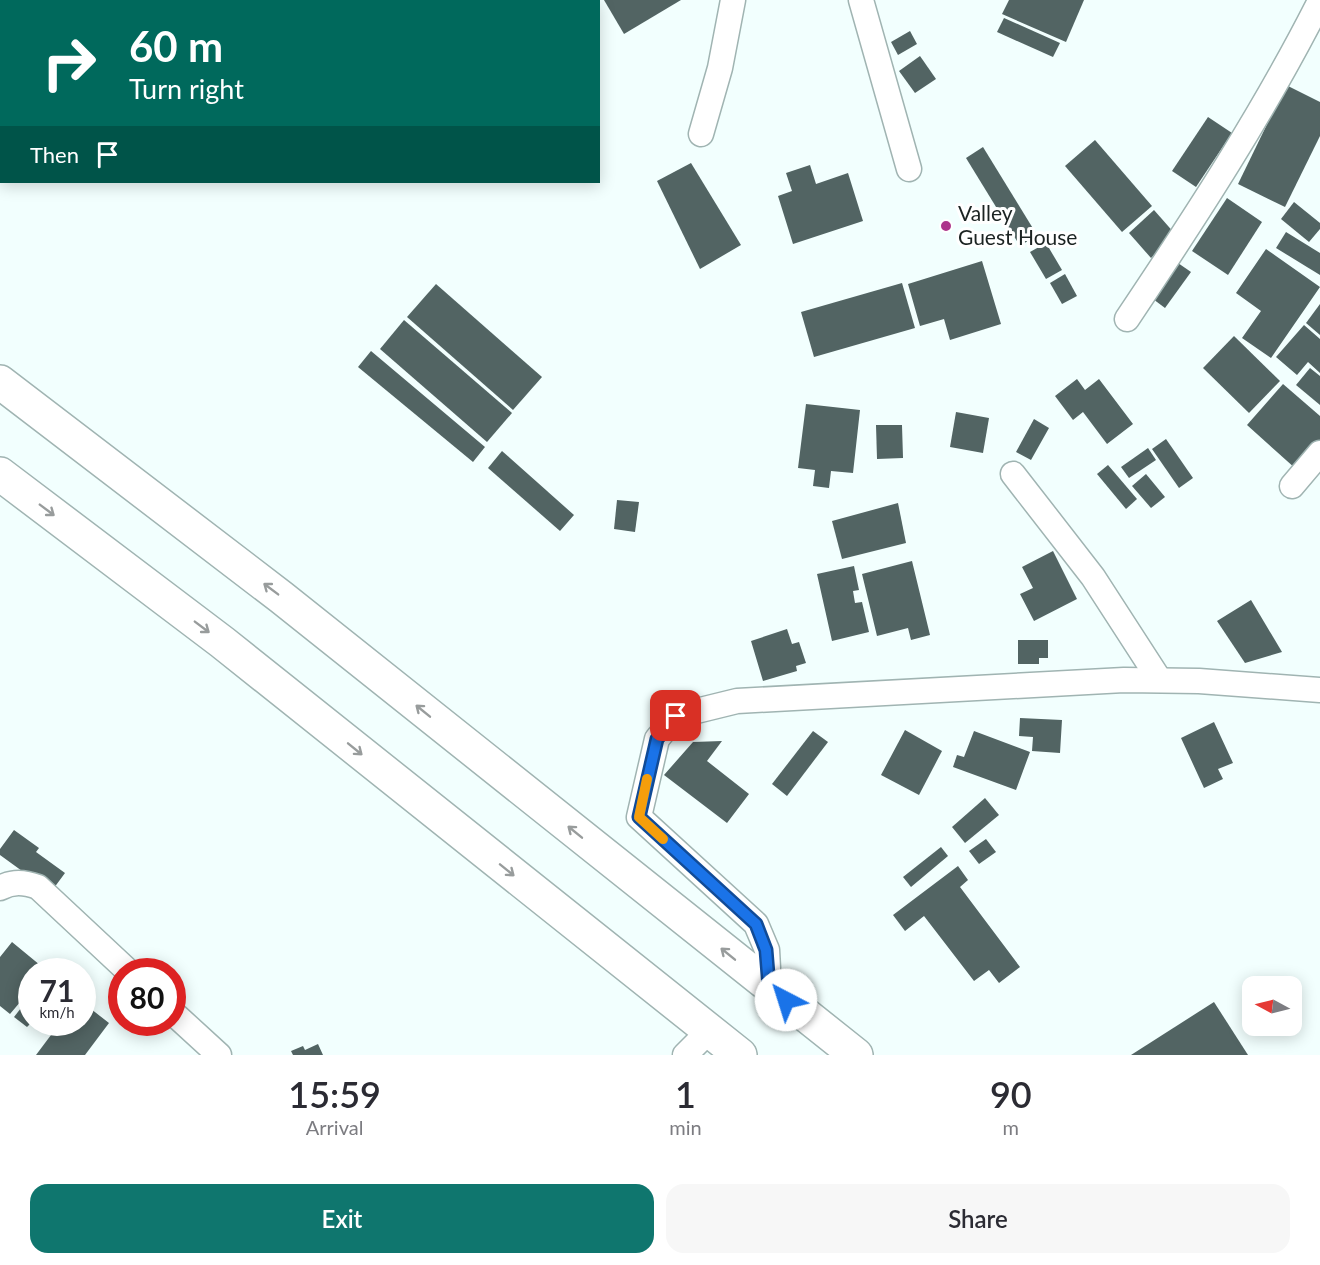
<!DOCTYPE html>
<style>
:root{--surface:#fff;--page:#f7f7f7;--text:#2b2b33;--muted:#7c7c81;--accent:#0f766e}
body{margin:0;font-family:Lato,sans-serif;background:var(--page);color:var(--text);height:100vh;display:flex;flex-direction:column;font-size:22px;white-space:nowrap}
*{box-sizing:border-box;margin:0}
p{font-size:20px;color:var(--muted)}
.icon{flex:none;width:33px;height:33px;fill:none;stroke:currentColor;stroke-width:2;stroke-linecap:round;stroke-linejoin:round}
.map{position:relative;height:1055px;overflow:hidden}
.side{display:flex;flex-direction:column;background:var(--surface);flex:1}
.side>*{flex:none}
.banner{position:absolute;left:0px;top:0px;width:600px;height:183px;box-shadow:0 3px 15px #0003;background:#00695c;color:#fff;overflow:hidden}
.needle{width:39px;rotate:277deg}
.controls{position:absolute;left:1242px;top:976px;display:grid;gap:12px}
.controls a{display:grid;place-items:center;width:60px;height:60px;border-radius:12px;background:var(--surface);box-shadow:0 3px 15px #0003;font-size:30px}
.speed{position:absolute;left:18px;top:958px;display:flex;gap:12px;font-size:30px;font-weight:700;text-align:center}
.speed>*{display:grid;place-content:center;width:78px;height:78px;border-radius:50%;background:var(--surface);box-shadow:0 3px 15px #0003;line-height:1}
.speed small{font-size:15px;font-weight:400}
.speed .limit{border:9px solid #d22;background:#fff;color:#111}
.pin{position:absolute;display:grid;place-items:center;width:51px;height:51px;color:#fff;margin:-26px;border-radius:12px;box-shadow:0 3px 9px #0006}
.me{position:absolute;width:66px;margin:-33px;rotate:320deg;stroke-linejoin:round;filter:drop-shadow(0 0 4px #0008)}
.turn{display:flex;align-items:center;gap:21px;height:126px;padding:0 30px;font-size:27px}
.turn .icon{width:78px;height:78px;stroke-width:2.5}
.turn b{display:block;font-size:42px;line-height:51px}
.then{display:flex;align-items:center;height:57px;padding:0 30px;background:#0003;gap:12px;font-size:22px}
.eta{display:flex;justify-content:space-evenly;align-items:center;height:102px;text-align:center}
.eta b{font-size:36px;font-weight:600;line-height:42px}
.action{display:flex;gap:12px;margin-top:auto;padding:12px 30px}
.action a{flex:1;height:69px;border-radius:18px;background:var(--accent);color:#fff;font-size:24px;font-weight:600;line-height:69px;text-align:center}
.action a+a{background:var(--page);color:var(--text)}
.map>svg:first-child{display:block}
.building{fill:#526463}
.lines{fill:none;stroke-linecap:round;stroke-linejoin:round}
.street-casing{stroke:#a0b4b2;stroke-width:27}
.highway-casing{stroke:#a0b4b2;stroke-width:36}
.street{stroke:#fff;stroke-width:24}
.highway{stroke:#fff;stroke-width:33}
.oneway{stroke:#989c9c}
.route-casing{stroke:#114b97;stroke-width:15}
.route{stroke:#1a73e8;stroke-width:10}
.slow{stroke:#f59e0b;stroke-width:10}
.poi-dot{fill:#ac358b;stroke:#fff;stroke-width:2}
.labels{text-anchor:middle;stroke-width:6;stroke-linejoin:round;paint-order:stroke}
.poi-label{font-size:21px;fill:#1b2322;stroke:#fff;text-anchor:start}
</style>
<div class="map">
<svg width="1320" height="1055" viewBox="0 0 1320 1055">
<rect width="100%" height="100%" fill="#f2fffe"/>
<g class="building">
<polygon points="604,0 681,0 624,34"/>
<polygon points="1009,0 1084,0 1066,42 1002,14"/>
<polygon points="1004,18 1060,43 1053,57 997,32"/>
<polygon points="910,31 917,44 898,55 891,42"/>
<polygon points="920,56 936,79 915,93 899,71"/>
<polygon points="1286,85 1320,102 1320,136 1285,207 1238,184"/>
<polygon points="1208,117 1232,133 1196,187 1172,171"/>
<polygon points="1095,140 1152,206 1122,232 1065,166"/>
<polygon points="983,147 1037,235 1020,246 966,158"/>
<polygon points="691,163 741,245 700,269 657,181"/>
<polygon points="810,165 816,184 848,173 863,221 793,244 778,196 792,191 786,173"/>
<polygon points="1227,198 1262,222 1228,275 1192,251"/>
<polygon points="1294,202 1320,223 1320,229 1309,242 1281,219"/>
<polygon points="1154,210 1176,235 1151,258 1129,233"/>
<polygon points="1286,232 1320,253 1320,275 1276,248"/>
<polygon points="1046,243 1062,270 1046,279 1030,252"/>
<polygon points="1266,249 1320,287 1271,358 1242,338 1261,311 1236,293"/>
<polygon points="982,261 1001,324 950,340 944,319 920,326 908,284"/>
<polygon points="1178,263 1191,272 1165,308 1153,299"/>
<polygon points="1065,274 1077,296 1062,304 1050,283"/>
<polygon points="902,283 915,328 814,357 801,312"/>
<polygon points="436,284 542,377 513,410 407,317"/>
<polygon points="1320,304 1320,335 1306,323"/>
<polygon points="404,320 512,413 487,442 380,349"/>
<polygon points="1304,325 1320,339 1320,373 1308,362 1297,375 1276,357"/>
<polygon points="1234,336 1280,381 1249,413 1203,368"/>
<polygon points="371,351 485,447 473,462 358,367"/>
<polygon points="1310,368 1320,376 1320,405 1296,385"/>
<polygon points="1077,379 1085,390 1099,379 1133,424 1107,444 1083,412 1073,420 1055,396"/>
<polygon points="1283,384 1320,416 1320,441 1296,469 1247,425"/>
<polygon points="806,404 860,410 853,473 831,471 829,488 813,486 815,470 798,468"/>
<polygon points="956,412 989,418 983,453 950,447"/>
<polygon points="1034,419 1049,428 1031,460 1016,452"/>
<polygon points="876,425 902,425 903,458 877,459"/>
<polygon points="1166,439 1193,478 1179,488 1152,449"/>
<polygon points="1148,448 1156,460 1129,478 1121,467"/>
<polygon points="502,451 574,515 560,531 488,468"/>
<polygon points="1108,465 1137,499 1126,509 1097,474"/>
<polygon points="1146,474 1165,497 1151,508 1132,486"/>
<polygon points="617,500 639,502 635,532 614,529"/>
<polygon points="898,503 906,543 842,559 832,521"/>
<polygon points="1053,551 1077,599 1034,621 1020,594 1033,588 1022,567"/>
<polygon points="912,561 930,635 911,640 908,628 877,636 862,574"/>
<polygon points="854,566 859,590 853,591 855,603 862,602 869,632 832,641 817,574"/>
<polygon points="1251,600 1282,652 1245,663 1217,621"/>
<polygon points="787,629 792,644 799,642 806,663 796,666 797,671 763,681 751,641"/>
<polygon points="1018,640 1048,640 1048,658 1039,658 1039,664 1018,664"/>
<polygon points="1020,718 1062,720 1060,753 1032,751 1033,737 1019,736"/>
<polygon points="1214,722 1233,763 1218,769 1223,779 1204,788 1181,738"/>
<polygon points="905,730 942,751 919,795 881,775"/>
<polygon points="813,731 828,742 787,796 772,784"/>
<polygon points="974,731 1030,752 1016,790 953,767 957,755 964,757"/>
<polygon points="722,741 707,761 749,794 727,823 664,775 693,742"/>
<polygon points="985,798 999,815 965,843 952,827"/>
<polygon points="14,830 39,848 36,852 65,873 51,892 0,855 0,849"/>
<polygon points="986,839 996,852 979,864 969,851"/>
<polygon points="941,847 948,856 911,887 903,877"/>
<polygon points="958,866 968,880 960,887 1020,967 999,983 989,970 974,981 924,916 905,931 893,915"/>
<polygon points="12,942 46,970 44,972 32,972 32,988 10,1014 0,1006 0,957"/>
<polygon points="32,994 32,1022 27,1027 14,1017"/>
<polygon points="82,1002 109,1023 85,1055 36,1055 60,1023 82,1023"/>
<polygon points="1214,1002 1248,1055 1131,1055"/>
<polygon points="318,1044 323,1055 293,1055 291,1051 303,1046 305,1050"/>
</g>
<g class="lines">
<g class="street-casing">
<g id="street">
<polyline points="861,0 909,169"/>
<polyline points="701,134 720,68 733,0"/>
<path d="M 1127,319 C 1196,216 1264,112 1320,1"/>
<polyline points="1013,474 1093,577 1159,679"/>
<polyline points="1292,486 1320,453"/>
<path d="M 0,888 C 13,881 24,882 38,887 L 129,972"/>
<polyline points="769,987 767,950 756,924 639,817 657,739 676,716 737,701 1124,680 1199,681 1320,690"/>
<polyline points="172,1012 219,1055"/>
<polyline points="685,1055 709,1031"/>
</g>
</g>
<g class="highway-casing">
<g id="highway">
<polyline points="0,382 281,597 856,1055"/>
<polyline points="0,474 222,642 740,1055"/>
</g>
</g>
<use href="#street" class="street"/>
<use href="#highway" class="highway"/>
</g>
<defs><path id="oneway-shaft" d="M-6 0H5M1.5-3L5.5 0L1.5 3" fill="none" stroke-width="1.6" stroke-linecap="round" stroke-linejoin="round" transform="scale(1.5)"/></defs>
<g class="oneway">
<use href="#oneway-shaft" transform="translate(47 510) rotate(37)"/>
<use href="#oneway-shaft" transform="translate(271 589) rotate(-143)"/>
<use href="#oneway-shaft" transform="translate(202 627) rotate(37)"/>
<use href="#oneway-shaft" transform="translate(423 711) rotate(-141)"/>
<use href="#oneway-shaft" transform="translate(355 749) rotate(39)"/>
<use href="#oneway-shaft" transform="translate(575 832) rotate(-141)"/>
<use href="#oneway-shaft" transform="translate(507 870) rotate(39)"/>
<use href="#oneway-shaft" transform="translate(728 954) rotate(-141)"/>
</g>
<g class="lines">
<g class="route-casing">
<polyline id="route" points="676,716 657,739 639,817 756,924 766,950 769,987 786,1000"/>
</g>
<use href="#route" class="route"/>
<polyline class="slow" points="647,779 639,817 663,839"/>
</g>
<circle class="poi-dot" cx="946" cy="226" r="6"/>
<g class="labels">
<g class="poi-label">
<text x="958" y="221">Valley<tspan x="958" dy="24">Guest House</tspan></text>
</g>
</g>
</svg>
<div class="controls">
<a><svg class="needle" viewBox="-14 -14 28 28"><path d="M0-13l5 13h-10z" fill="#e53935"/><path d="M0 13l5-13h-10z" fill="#7c7c81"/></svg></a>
</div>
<div class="speed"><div>71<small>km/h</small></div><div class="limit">80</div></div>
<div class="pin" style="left:676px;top:716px;background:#d93025"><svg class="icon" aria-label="arrive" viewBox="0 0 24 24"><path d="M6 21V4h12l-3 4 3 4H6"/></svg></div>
<svg class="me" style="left:786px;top:1000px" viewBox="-20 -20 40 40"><circle r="19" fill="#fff"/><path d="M0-13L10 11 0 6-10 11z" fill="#1a73e8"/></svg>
<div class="banner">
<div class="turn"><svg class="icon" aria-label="right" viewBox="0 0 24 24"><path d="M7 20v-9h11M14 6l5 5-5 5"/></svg><div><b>60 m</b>Turn right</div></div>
<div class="then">Then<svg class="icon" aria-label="arrive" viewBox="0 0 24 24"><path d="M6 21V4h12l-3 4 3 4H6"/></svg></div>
</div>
</div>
<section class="side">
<div class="eta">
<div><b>15:59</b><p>Arrival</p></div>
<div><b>1</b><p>min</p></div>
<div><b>90</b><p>m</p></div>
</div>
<div class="action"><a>Exit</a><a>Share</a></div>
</section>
